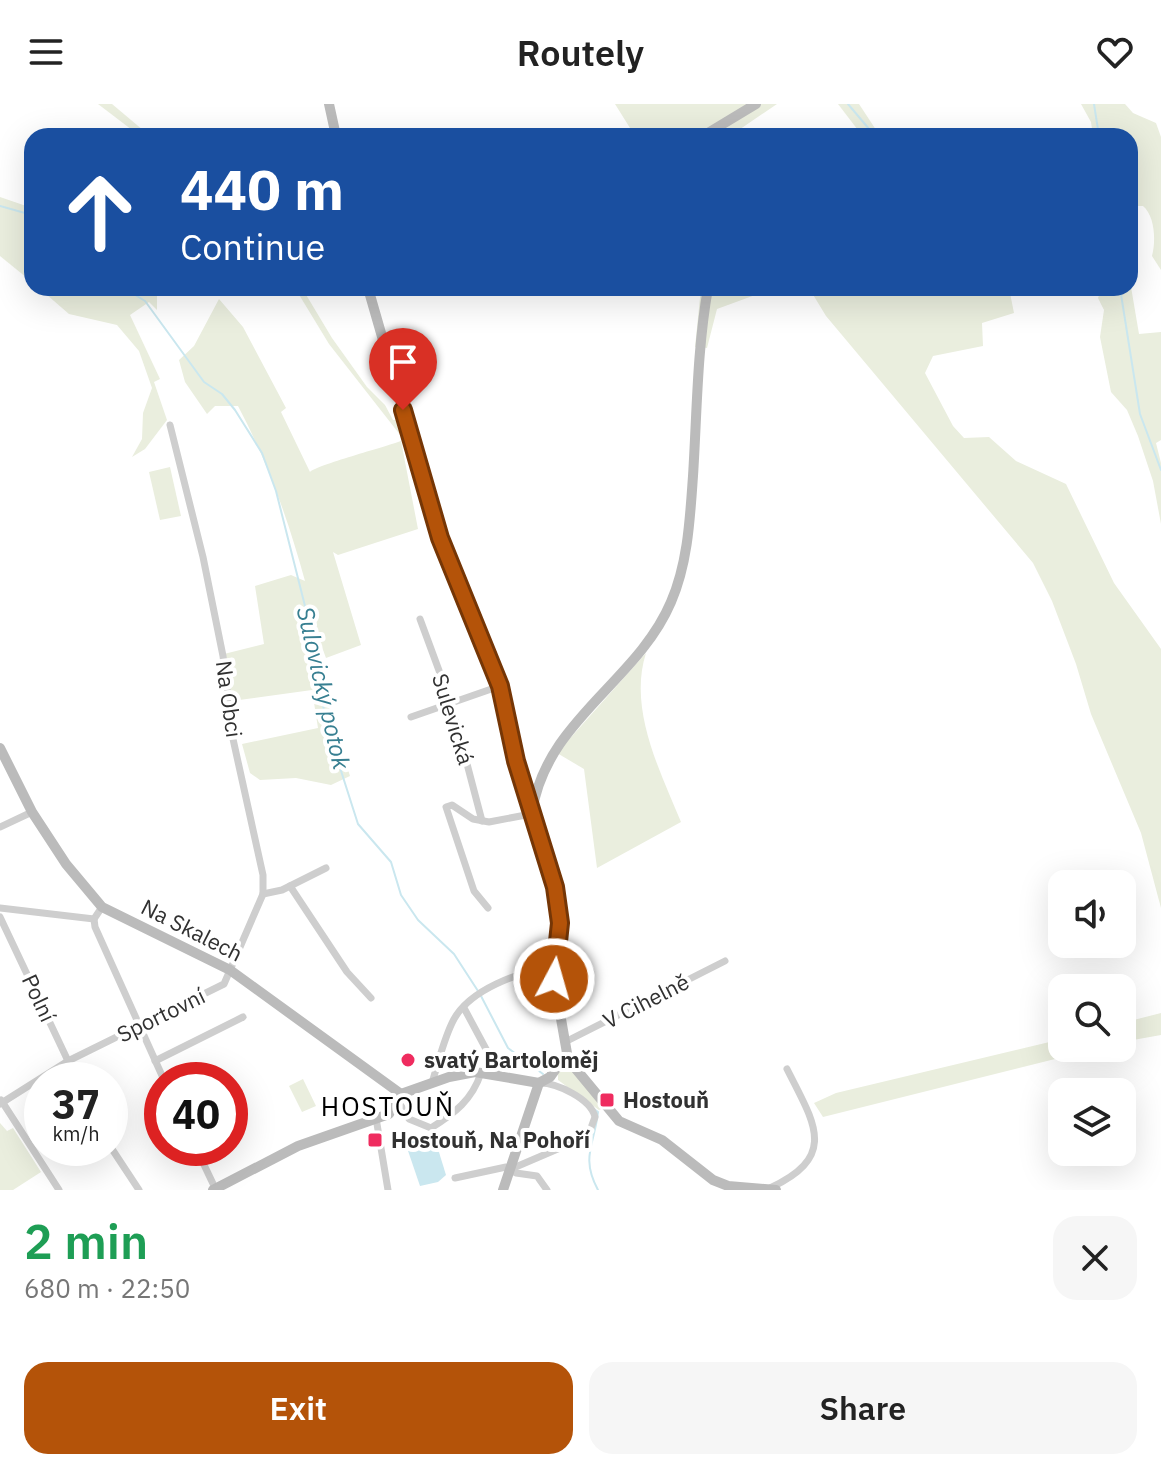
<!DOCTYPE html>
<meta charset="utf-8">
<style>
:root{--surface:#fff;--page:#f6f6f6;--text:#222;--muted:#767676;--accent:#b45309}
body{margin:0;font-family:"IBM Plex Sans",sans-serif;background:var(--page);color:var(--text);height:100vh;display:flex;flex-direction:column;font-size:30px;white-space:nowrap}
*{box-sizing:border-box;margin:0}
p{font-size:26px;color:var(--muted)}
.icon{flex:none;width:44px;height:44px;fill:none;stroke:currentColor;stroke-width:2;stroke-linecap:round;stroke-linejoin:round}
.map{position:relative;height:1086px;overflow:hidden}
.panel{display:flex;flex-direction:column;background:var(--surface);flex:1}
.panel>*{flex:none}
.hud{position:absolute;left:24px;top:24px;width:1114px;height:168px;border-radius:24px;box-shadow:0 8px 32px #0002;background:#1a4fa0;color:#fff;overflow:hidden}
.buttons{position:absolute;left:1048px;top:766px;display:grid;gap:16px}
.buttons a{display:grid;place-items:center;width:88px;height:88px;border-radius:16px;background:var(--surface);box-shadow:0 8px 32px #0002;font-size:40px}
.speed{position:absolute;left:24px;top:958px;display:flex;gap:16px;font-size:40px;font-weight:700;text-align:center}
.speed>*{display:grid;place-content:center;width:104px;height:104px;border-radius:50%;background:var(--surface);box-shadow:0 8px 32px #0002;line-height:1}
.speed small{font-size:20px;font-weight:400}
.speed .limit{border:12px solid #d22;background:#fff;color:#111}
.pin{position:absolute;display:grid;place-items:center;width:68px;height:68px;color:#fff;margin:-82px -34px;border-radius:50% 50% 50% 0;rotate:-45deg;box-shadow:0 0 8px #0007}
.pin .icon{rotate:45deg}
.me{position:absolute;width:88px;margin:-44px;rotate:6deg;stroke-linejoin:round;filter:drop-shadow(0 0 6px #0008)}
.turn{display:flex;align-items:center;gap:28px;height:168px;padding:0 24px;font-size:36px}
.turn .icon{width:104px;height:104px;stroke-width:2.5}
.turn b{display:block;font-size:56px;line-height:68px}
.round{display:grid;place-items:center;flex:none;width:84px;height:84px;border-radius:24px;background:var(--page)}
.overview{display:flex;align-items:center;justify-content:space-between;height:136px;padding:0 24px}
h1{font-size:48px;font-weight:600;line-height:60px;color:#1e9e55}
.button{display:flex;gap:16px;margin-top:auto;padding:16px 24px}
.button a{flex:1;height:92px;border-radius:24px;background:var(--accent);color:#fff;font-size:32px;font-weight:600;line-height:92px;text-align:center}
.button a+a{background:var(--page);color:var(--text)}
header{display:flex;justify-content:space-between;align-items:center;height:104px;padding:0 24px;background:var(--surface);font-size:36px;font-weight:600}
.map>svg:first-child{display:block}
.green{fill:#eaeede}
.water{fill:#cae7ef}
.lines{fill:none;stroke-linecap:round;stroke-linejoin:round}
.stream{stroke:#cae7ef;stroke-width:2}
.street{stroke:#cecece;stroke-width:7}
.secondary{stroke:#bbb;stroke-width:10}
.route-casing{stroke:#753606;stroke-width:20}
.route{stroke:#b45309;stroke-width:14}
.poi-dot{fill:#ef2c5f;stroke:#fff;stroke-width:3}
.labels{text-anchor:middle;stroke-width:8;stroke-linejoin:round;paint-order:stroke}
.street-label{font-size:22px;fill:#313131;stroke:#fff}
.poi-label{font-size:22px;font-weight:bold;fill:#313131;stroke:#fff;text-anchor:start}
.water-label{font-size:24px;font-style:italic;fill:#377f91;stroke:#fff}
.quarter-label{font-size:26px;letter-spacing:2px;fill:#000;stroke:#fff}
</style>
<header><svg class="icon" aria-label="menu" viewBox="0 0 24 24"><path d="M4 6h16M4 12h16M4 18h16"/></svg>Routely<svg class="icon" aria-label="heart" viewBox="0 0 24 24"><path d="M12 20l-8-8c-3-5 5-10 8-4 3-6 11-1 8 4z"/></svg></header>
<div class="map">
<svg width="1161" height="1086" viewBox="0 0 1161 1086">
<rect width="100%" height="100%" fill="#fff"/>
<g class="green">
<polygon points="98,0 112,0 150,32 140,32"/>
<polygon points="615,0 777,0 730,32 635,32"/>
<polygon points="838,0 859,0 880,32 861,30"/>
<path d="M 1081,0 L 1125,0 L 1133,9 L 1156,19 L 1161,33 L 1161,166 L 1152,152 C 1156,137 1155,112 1143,102 L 1130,102 L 1130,32 L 1093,32 L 1091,18 Z"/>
<polygon points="0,93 32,104 32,178 0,152"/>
<polygon points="1130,177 1139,230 1161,228 1161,336 1156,339 1161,359 1161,420 1153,377 1138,332 1127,306 1111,288 1100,233 1104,206 1098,194 1102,184 1130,184"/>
<polygon points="39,184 157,184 157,206 149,198 130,211 160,275 154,278 167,316 145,345 132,353 142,335 143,309 152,284 139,247 117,221 69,210"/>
<polygon points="295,184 302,184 332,234 367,283 385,301 393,316 398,316 401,332 329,240"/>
<polygon points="701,184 774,184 717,205 707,244 695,243"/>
<polygon points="809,184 1009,184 1014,209 982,219 983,242 933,252 925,269 953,322 964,334 989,333 1016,357 1066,380 1114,479 1161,545 1161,804 1141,729 1091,610 1076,560 1052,497 1033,459 826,212"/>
<path d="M 219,195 L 243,223 L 286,304 L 281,308 L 310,368 C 317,361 385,343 401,337 L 418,425 L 338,451 L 333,448 L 361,541 L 326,554 L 316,527 L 330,607 L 350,672 L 331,681 L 296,674 L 260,676 L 250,669 L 242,640 L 318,624 L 312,586 L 232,597 L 224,550 L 264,540 L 255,482 L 291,471 L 305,477 C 288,415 268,359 238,302 L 215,302 L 207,310 L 185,278 L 179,256 L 194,242 Z"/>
<polygon points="170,363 181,412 160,416 149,368"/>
<path d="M 646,549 C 628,605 660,667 681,718 L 597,764 L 584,665 L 557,649 Z"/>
<polygon points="1161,909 1161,931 1122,938 1122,919"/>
<polygon points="1062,935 1062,944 1099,944 823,1013 814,999 836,989"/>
<polygon points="570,961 603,1004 599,1006 558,976 558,969"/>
<polygon points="303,975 316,1002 302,1008 289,982"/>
<polygon points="0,1019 7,1027 13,1024 41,1068 13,1086 0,1086"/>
</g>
<polygon class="water" points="427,1029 438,1045 446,1071 438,1078 420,1082 405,1038"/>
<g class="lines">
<g class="stream">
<polyline points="848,0 875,32"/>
<polyline points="1094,0 1099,32"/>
<polyline points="0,102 32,111"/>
<polyline points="124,184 145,197 204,278 222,290 235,306 262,349 276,387 305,502 327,623 358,720 391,758 401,791 418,816 454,850 478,887"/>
<polyline points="1120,184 1140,310 1161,366"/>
<polyline points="481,892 508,944 543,970"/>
<path d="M 594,1005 L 598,1008 C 595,1039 580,1053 598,1086"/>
</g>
<g class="street">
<polyline points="420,515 451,599 482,717"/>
<polyline points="411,613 500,582"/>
<polyline points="0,723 32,708"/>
<polyline points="290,782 347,868 371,894"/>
<polyline points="263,790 282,786 326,764"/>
<polyline points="102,803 94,815 95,823 164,976"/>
<polyline points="0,804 94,815"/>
<polyline points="488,804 474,787 446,703 452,701 473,715 489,718 531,710"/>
<polyline points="0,813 77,976"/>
<polyline points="464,904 501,973"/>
<polyline points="567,937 725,857"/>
<polyline points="155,957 243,913"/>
<path d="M 432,979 C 438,959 443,938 452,919 C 467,886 521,866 555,864"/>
<path d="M 397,995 L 409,1015 L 431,1024 C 455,1009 472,996 481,969"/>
<polyline points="1,996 59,1086"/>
<polyline points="0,1000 68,957 224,880 263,790 263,771 233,635 223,552 203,453 170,321"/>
<polyline points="376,1014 388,1086"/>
<polyline points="110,1042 139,1086"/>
<polyline points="196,1044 216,1086"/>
<path d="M 511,1065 L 588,1032 L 595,1013 C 591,995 557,979 540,979"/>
<polyline points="455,1074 506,1063 516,1069 537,1072 547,1086"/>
<path d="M 770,1084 C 839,1052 814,1019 787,965"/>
</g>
<g class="secondary">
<polyline points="329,0 336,32"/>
<polyline points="703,32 756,0"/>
<polyline points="368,184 440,434 500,582 516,657 555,783 560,819 554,875 567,949 550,973 539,979 503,1086"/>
<polyline points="0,644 32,708 66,760 102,803 230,866 401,990"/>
<path d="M 532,708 C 546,616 637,578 671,498 C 688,459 690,414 693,372 C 697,309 697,246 708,184"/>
<polyline points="566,953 619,1017 662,1036 713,1076 728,1082 776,1086"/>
<polyline points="213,1086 298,1042 389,1010 401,990 449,973 475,968 539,979"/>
</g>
</g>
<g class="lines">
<g class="route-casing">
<polyline id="route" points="403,306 440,434 500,582 516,657 555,783 560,819 554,875"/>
</g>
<use href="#route" class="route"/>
</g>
<g class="poi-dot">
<circle cx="408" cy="956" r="8"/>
<rect x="599" y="988" width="16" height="16" rx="4"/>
<rect x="367" y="1028" width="16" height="16" rx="4"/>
</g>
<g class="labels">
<g class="street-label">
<text transform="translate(229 595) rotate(82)" y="8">Na Obci</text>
<text transform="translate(453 615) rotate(73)" y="8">Sulevická</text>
<text transform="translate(192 826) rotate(27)" y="8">Na Skalech</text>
<text transform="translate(39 894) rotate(65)" y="8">Polní</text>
<text transform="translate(646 897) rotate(-27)" y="8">V Cihelně</text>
<text transform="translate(161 911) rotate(-26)" y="8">Sportovní</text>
</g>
<g class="poi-label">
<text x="424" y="964">svatý Bartoloměj</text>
<text x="623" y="1004">Hostouň</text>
<text x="391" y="1044">Hostouň, Na Pohoří</text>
</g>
<g class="water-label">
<text transform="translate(323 584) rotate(77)" y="8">Sulovický potok</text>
</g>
<g class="quarter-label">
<text x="388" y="1012">HOSTOUŇ</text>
</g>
</g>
</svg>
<div class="buttons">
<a><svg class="icon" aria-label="sound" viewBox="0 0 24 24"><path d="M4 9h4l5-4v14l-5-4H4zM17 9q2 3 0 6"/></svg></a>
<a><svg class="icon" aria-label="search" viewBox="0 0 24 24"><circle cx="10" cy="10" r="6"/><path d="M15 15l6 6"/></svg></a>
<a><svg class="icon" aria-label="layers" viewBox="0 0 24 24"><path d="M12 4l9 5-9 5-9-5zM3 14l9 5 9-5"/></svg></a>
</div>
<div class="speed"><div>37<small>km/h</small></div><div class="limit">40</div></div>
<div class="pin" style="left:403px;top:306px;background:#d93025"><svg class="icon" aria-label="arrive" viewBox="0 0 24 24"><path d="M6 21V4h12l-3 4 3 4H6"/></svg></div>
<svg class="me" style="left:554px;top:875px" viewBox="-20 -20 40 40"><circle r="17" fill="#b45309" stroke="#fff" stroke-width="3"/><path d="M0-11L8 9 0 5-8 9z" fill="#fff"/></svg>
<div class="hud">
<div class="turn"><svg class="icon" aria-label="ahead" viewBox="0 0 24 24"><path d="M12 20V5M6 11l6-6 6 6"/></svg><div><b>440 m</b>Continue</div></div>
</div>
</div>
<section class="panel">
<div class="overview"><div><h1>2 min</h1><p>680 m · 22:50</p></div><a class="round"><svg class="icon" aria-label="close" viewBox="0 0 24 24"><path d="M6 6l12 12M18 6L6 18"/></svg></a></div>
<div class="button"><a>Exit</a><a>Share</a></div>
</section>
